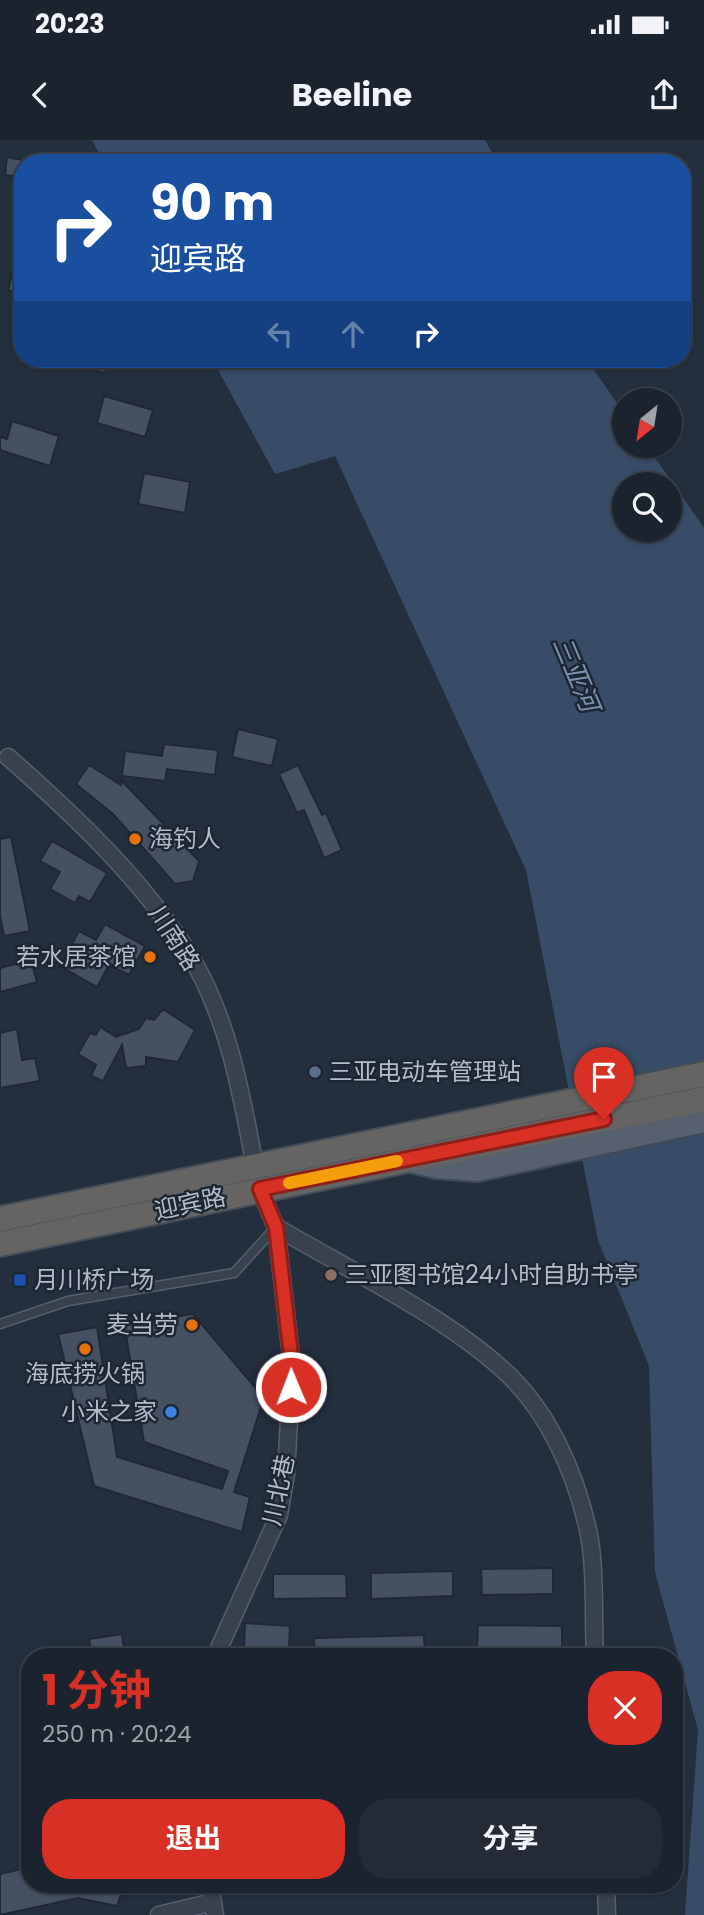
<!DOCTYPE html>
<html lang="zh">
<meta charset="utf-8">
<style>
:root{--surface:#1b232e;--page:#242b36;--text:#f1f3f6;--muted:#a0a4aa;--line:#39404a;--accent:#d93025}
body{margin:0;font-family:Poppins,"Noto Sans SC",sans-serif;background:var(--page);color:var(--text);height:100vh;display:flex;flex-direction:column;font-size:26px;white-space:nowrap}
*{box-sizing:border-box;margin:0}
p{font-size:23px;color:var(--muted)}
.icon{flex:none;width:38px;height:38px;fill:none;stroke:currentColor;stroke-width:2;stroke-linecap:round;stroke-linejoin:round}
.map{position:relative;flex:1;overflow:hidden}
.side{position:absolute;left:21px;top:1508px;width:662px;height:245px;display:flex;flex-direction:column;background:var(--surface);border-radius:28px;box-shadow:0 2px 5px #0004,0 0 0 2px var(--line)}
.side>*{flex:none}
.banner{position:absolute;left:14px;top:14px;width:677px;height:214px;border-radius:28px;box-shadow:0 2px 5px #0004,0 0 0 2px var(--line);background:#1a4fa0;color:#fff;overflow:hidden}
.needle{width:46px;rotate:210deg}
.controls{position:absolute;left:612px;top:248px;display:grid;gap:14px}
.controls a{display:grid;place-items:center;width:70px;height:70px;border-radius:50%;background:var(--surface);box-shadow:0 2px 5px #0004,0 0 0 2px var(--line);font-size:35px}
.pin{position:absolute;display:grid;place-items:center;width:60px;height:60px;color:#fff;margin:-72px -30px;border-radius:50% 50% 50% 0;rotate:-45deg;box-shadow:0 0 7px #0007}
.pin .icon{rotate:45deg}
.me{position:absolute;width:77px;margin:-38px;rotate:359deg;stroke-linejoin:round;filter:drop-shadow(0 0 5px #0008)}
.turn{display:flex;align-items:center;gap:24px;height:147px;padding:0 21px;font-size:32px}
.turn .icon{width:91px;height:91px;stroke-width:2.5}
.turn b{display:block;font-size:49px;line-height:60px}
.lanes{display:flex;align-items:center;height:66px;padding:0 21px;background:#0003;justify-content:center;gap:35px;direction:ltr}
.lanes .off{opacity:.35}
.round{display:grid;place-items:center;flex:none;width:74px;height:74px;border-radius:28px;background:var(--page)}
.head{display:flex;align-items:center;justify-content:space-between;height:119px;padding:0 21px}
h1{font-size:42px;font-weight:700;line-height:52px;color:var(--accent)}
.cta{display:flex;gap:14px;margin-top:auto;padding:14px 21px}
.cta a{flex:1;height:80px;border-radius:28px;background:var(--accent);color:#fff;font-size:28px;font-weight:700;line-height:80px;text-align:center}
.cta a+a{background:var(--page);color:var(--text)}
.status{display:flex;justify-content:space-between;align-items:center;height:49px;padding:0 35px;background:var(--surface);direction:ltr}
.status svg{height:19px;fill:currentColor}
header{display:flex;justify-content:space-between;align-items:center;height:91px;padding:0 21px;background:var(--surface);font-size:32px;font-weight:700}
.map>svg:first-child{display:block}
.water{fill:#394c67;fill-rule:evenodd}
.building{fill:#455162;stroke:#1f2835;stroke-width:2}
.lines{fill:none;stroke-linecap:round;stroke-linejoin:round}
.service-casing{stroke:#565f6c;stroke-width:11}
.minor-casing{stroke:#565f6c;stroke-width:19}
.primary-casing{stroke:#414a57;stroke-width:28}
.trunk-casing{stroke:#434c59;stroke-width:28}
.service{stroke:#38414e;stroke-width:8}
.minor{stroke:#38414e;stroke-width:16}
.primary{stroke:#56606e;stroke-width:24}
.trunk{stroke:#656462;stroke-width:24}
.route-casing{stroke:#8d1f18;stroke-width:18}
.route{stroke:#d93025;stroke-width:12}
.slow{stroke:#f59e0b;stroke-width:12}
.food-dot{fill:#e8710a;stroke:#1d2633;stroke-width:2.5}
.service-dot{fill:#5c6f8a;stroke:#1d2633;stroke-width:2.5}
.education-dot{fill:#8d6e63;stroke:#1d2633;stroke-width:2.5}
.transit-dot{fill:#1a4fb4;stroke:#1d2633;stroke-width:2.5}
.shop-dot{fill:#3f7fe0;stroke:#1d2633;stroke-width:2.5}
.labels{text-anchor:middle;stroke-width:5;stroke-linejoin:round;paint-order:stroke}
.poi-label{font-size:24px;fill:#b4bcc9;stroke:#1d2633;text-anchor:start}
.street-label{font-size:24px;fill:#b4bcc9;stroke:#1d2633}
.water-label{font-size:26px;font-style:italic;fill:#7c92b1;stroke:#1d2633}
</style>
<div class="status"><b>20:23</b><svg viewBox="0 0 49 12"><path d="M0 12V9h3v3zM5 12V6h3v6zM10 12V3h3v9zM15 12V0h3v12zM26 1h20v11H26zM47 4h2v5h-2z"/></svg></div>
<header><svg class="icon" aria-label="back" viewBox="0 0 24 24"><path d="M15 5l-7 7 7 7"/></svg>Beeline<svg class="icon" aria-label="share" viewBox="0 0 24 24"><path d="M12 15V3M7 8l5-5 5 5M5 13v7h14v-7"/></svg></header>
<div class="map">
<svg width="704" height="1775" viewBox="0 0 704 1775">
<rect width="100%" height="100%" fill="#242f3e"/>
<g class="water">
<polygon points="92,0 485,0 498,23 104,23"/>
<path d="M 212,219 L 586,219 L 625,274 L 625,306 L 647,306 L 704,388 L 704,1775 L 685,1775 L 698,1590 L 655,1432 L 649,1226 L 598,1100 L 526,730 L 335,316 L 275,334 ZM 625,345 L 670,345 L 670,390 L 625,390 Z"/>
</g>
<g class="building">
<polygon points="7,17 23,20 23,37 5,35"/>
<polygon points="19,109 23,109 23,154 8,150"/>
<polygon points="68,219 109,219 105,233 67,222"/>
<polygon points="104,256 153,270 145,297 97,283"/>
<polygon points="12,281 59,296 50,326 0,310 0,297 7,299"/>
<polygon points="144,333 190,342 185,373 138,364"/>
<polygon points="238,589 278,599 272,626 232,617"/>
<polygon points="164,604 218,610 215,635 167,629 165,641 122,636 125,611 162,616"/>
<polygon points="89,625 121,645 121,640 199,721 193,741 175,744 113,674 76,644"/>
<polygon points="298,625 322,675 326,673 342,710 324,718 304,670 297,673 279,634"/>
<polygon points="11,697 30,791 4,796 0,775 0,699"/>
<polygon points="52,701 107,733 90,762 79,756 75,763 50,749 60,732 40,721"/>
<polygon points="105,784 145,806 129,835 109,825 97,847 60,826 79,791 96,800"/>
<polygon points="31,820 37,842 0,852 0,828"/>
<polygon points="163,869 195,890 178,922 146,917 146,926 126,928 122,905 103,941 91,936 96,925 78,914 90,893 96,895 100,887 116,897 139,889 146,878 154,880"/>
<polygon points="17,889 22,920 35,918 40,941 0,948 0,893"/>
<polygon points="193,1174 264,1258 234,1352 250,1357 242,1392 94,1346 58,1194 97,1187 117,1317 222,1349 228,1331 144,1302 124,1184"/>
<polygon points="553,1428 553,1454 482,1455 481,1429"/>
<polygon points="453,1431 453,1456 371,1459 371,1433"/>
<polygon points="273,1434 346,1434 347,1458 273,1459"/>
<polygon points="245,1483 290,1486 289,1509 244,1507"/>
<polygon points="478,1485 562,1486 562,1509 477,1507"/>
<polygon points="122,1494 125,1517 92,1517 89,1499"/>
<polygon points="424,1495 425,1517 315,1517 314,1498"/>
<polygon points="30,1727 30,1745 124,1745 117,1766 78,1758 0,1775 0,1734"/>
</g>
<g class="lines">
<g class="service-casing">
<polyline id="service" points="0,1184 68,1161 234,1133 275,1088"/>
</g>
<g class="minor-casing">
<g id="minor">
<path d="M 8,617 C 74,675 142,739 189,814 C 228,876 242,956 255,1027"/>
<path d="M 276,1087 C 347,1129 441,1174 501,1228 C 547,1268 575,1331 588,1390 C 596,1425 593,1479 595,1517"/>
<polyline points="215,1517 279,1375 286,1334 292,1224 276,1087 260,1050"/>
<polyline points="210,1745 215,1775"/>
<polyline points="606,1745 607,1775"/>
<polyline points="159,1775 213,1762"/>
</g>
</g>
<g class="primary-casing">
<polyline id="primary" points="406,1019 437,1026 477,1029 704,980"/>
</g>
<g class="trunk-casing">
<g id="trunk">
<polyline points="0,1079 704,934"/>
<polyline points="0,1104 704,959"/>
</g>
</g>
<use href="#service" class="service"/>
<use href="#minor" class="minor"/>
<use href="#primary" class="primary"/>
<use href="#trunk" class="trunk"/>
</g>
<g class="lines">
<g class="route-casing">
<polyline id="route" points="291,1247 292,1224 276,1087 260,1049 604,979"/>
</g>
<use href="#route" class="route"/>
<polyline class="slow" points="289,1043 397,1021"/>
</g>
<g class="food-dot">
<circle cx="135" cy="699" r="7"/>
<circle cx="150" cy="817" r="7"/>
<circle cx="192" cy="1185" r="7"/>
<circle cx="85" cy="1209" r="7"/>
</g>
<circle class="service-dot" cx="315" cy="932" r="7"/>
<circle class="education-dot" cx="331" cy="1135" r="7"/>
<rect class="transit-dot" x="13" y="1133" width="14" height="14" rx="3.5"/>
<circle class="shop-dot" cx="171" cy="1272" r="7"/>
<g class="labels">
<g class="poi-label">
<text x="149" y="707">海钓人</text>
<text x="136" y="825" text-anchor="end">若水居茶馆</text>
<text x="329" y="940">三亚电动车管理站</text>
<text x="345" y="1143">三亚图书馆24小时自助书亭</text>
<text x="34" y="1148">月川桥广场</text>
<text x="178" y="1193" text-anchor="end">麦当劳</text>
<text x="85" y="1242" text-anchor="middle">海底捞火锅</text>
<text x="157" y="1280" text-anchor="end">小米之家</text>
</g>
<g class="street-label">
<text transform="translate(174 798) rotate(57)" y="8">川南路</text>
<text transform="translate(190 1064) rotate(-12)" y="8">迎宾路</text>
<text transform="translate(279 1350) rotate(-78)" y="8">川北巷</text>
</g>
<g class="water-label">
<text transform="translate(576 534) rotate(67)" y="9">三亚河</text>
</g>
</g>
</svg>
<div class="controls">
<a><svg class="needle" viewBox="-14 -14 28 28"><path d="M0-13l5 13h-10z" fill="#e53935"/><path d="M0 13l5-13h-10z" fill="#a0a4aa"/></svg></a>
<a><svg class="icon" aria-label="search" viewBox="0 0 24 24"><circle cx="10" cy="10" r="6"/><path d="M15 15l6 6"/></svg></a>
</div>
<div class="pin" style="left:604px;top:979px;background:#d93025"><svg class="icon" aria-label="arrive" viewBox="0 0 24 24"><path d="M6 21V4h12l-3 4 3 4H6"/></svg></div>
<svg class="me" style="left:291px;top:1247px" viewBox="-20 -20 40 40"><circle r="17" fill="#d93025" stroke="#fff" stroke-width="3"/><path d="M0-11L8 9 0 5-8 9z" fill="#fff"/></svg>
<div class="banner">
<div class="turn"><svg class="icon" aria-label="right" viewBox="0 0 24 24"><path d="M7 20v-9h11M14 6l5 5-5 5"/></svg><div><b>90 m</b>迎宾路</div></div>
<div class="lanes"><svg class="icon off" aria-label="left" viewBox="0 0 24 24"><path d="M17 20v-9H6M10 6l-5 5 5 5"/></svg><svg class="icon off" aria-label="ahead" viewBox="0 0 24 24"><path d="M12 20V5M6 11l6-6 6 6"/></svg><svg class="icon" aria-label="right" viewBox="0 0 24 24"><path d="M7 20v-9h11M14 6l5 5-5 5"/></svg></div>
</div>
<section class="side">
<div class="head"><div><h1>1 分钟</h1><p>250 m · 20:24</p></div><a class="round" style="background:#d93025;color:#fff"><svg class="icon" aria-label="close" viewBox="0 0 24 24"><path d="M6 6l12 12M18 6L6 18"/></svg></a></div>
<div class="cta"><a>退出</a><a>分享</a></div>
</section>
</div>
